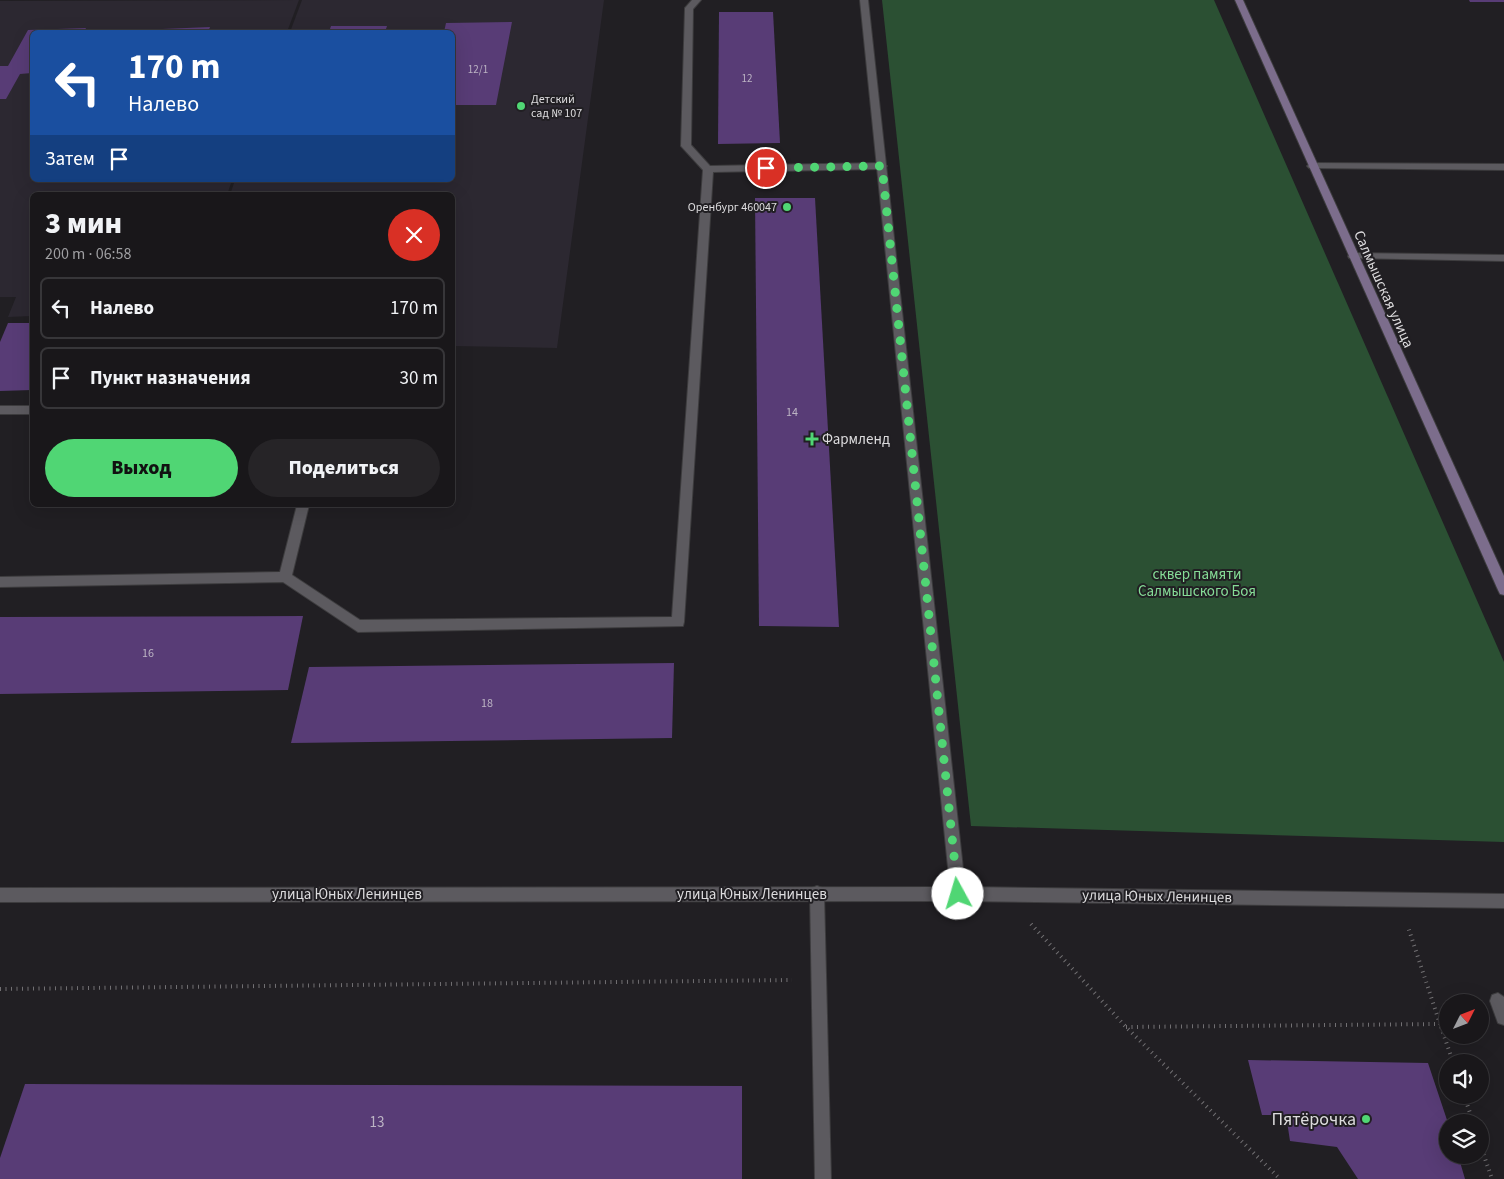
<!DOCTYPE html>
<html lang="ru">
<meta charset="utf-8">
<style>
:root{--surface:#19171a;--page:#262427;--text:#f1f3f6;--muted:#9f9fa2;--line:#373639;--accent:#50d674}
body{margin:0;font-family:"Source Sans 3",sans-serif;background:var(--page);color:var(--text);height:100vh;display:flex;flex-direction:column;font-size:19px;white-space:nowrap}
*{box-sizing:border-box;margin:0}
p{font-size:16px;color:var(--muted)}
.icon{flex:none;width:28px;height:28px;fill:none;stroke:currentColor;stroke-width:2;stroke-linecap:round;stroke-linejoin:round}
.map{position:relative;flex:1;overflow:hidden}
.sheet{position:absolute;left:30px;top:192px;width:425px;height:315px;display:flex;flex-direction:column;background:var(--surface);border-radius:8px;box-shadow:0 5px 20px #0002,0 0 0 1px var(--line)}
.sheet>*{flex:none}
.guide{position:absolute;left:30px;top:30px;width:425px;height:152px;border-radius:8px;box-shadow:0 5px 20px #0002,0 0 0 1px var(--line);background:#1a4fa0;color:#fff;overflow:hidden}
.needle{width:32px;rotate:48deg}
.tools{position:absolute;left:1439px;top:994px;display:grid;gap:10px}
.tools a{display:grid;place-items:center;width:50px;height:50px;border-radius:50%;background:var(--surface);box-shadow:0 5px 20px #0002,0 0 0 1px var(--line);font-size:25px}
.pin{position:absolute;display:grid;place-items:center;width:42px;height:42px;color:#fff;margin:-21px;border:2px solid #fff;border-radius:50%;box-shadow:0 1px 5px #0007}
.me{position:absolute;width:55px;margin:-28px;rotate:354deg;stroke-linejoin:round;filter:drop-shadow(0 0 4px #0008)}
.turn{display:flex;align-items:center;gap:18px;height:105px;padding:0 15px;font-size:22px}
.turn .icon{width:65px;height:65px;stroke-width:2.5}
.turn b{display:block;font-size:35px;line-height:42px}
.then{display:flex;align-items:center;height:48px;padding:0 15px;background:#0003;gap:10px;font-size:19px}
.round{display:grid;place-items:center;flex:none;width:52px;height:52px;border-radius:26px;background:var(--page)}
.summary{display:flex;align-items:center;justify-content:space-between;height:85px;padding:0 15px}
h1{font-size:30px;font-weight:800;line-height:38px}
.cta{display:flex;gap:10px;margin-top:auto;padding:10px 15px}
.cta a{flex:1;height:58px;border-radius:30px;background:var(--accent);color:#111;font-size:20px;font-weight:800;line-height:58px;text-align:center}
.cta a+a{background:var(--page);color:var(--text)}
ul{padding:0;list-style:none}
li{display:flex;align-items:center;gap:15px;height:62px;margin:0 10px 8px;padding:0 5px;border:2px solid var(--line);border-radius:8px}
li div{flex:1}
li b{display:block;font-size:19px}
li em{font-style:normal}
.map>svg:first-child{display:block}
.built{fill:#2c2831}
.green{fill:#2b5033}
.building{fill:#583c76}
.lines{fill:none;stroke-linecap:round;stroke-linejoin:round}
.lane-casing{stroke:#3d3c3e;stroke-width:2}
.street-casing{stroke:#3d3c3e;stroke-width:2}
.secondary-casing{stroke:#3d3c3e;stroke-width:2}
.path{stroke:#727073;stroke-width:4;stroke-dasharray:1 4.5;stroke-linecap:butt}
.lane{fill:#5c5a5f;fill-rule:evenodd}
.street{fill:#5c5a5f;fill-rule:evenodd}
.secondary{fill:#7c6d8c;fill-rule:evenodd}
.route{stroke:#50d674;stroke-width:9;stroke-dasharray:0 16.2}
.poi-dot{fill:#50d674;stroke:#211f23;stroke-width:2}
.labels{text-anchor:middle;stroke-width:4;stroke-linejoin:round;paint-order:stroke}
.far-number-label{font-size:11px;fill:#bcb4c4}
.far-poi-label{font-size:12px;fill:#dddcde;stroke:#211f23;text-anchor:start}
.number-label{font-size:12px;fill:#bcb4c4}
.street-label{font-size:15px;fill:#dddcde;stroke:#211f23}
.poi-label{font-size:15px;fill:#dddcde;stroke:#211f23;text-anchor:start}
.park-label{font-size:15px;fill:#86dc97;stroke:#211f23}
.near-number-label{font-size:15px;fill:#bcb4c4}
.near-poi-label{font-size:18px;fill:#dddcde;stroke:#211f23;text-anchor:end}
</style>
<div class="map">
<svg width="1504" height="1179" viewBox="0 0 1504 1179">
<rect width="100%" height="100%" fill="#211f23"/>
<g class="built">
<polygon points="299,0 287,32 32,32 32,180 232,180 227,195 32,195 32,316 8,317 16,297 0,297 0,1"/>
<polygon points="302,0 604,0 557,348 453,346 452,195 230,195 235,180 452,180 452,32 290,32"/>
</g>
<polygon class="green" points="882,0 1214,0 1504,662 1504,842 971,826"/>
<g class="building">
<polygon points="1469,0 1504,0 1504,2 1470,2"/>
<polygon points="719,12 773,12 780,143 718,144"/>
<polygon points="512,22 496,105 452,105 452,32 444,32 446,23"/>
<polygon points="331,26 387,26 385,32 329,32"/>
<polygon points="210,27 208,32 160,32 162,29"/>
<polygon points="86,28 84,32 32,32 32,73 20,74 6,99 0,99 0,66 8,66 28,30"/>
<polygon points="755,198 815,198 839,627 759,626"/>
<polygon points="8,323 32,323 32,390 0,391 0,342"/>
<polygon points="303,616 288,690 0,694 0,617"/>
<polygon points="674,663 672,738 291,743 309,667"/>
<polygon points="1248,1060 1428,1063 1448,1123 1448,1155 1458,1155 1465,1179 1358,1179 1337,1147 1290,1141 1286,1115 1262,1115"/>
<polygon points="25,1084 742,1086 742,1179 0,1179 0,1158"/>
</g>
<g class="lines">
<g class="lane-casing">
<g id="lane">
<polygon points="692,0 701,0 693,9 691,145 710,166 882,163 887,166 882,169 713,172 684,622 683,626 358,632 283,582 0,587 0,577 280,572 297,505 309,505 292,575 360,620 672,617 703,170 681,146 685,8"/>
<polygon points="1312,163 1504,164 1504,170 1309,168 1307,166"/>
<polygon points="1353,253 1504,255 1504,261 1349,258 1348,256"/>
<rect x="0" y="406" width="32" height="8"/>
<polygon points="817,886 822,888 824,893 831,1179 815,1179 810,893 812,888"/>
<polygon points="1498,993 1504,997 1504,1025 1498,1023 1490,1001 1492,995"/>
</g>
</g>
<g class="street-casing">
<polygon id="street" points="860,0 868,0 965,887 1504,894 1504,908 958,901 0,902 0,888 950,887"/>
</g>
<g class="secondary-casing">
<polygon id="secondary" points="1235,0 1243,0 1504,576 1504,595 1500,594 1498,590"/>
</g>
<g class="path">
<polyline points="1031,924 1126,1027 1280,1179"/>
<polyline points="0,989 792,980"/>
<polyline points="1448,1024 1440,1024 1453,1062"/>
<polyline points="1126,1027 1440,1024 1408,927"/>
<polyline points="1464,1095 1473,1122"/>
<polyline points="1480,1144 1492,1179"/>
</g>
<use href="#lane" class="lane"/>
<use href="#street" class="street"/>
<use href="#secondary" class="secondary"/>
</g>
<g class="lines">
<polyline class="route" points="766,168 882,166 958,894"/>
</g>
<g class="poi-dot">
<circle cx="521" cy="106" r="5"/>
<circle cx="787" cy="207" r="5"/>
<path d="M809.5 431.5h5v5h5v5h-5v5h-5v-5h-5v-5h5z"/>
<circle cx="1366" cy="1119" r="5"/>
</g>
<g class="labels">
<g class="far-number-label">
<text x="478" y="73">12/1</text>
<text x="747" y="82">12</text>
</g>
<g class="far-poi-label">
<text x="531" y="103">Детский<tspan x="531" dy="14">сад № 107</tspan></text>
<text x="777" y="211" text-anchor="end">Оренбург 460047</text>
</g>
<g class="number-label">
<text x="792" y="416">14</text>
<text x="148" y="657">16</text>
<text x="487" y="707">18</text>
</g>
<g class="street-label">
<text transform="translate(1384 289) rotate(66)" y="5">Салмышская улица</text>
<text x="347" y="899">улица Юных Ленинцев</text>
<text x="752" y="899">улица Юных Ленинцев</text>
<text transform="translate(1157 896) rotate(1)" y="5">улица Юных Ленинцев</text>
</g>
<g class="poi-label">
<text x="822" y="444">Фармленд</text>
</g>
<g class="park-label">
<text x="1197" y="579">сквер памяти<tspan x="1197" dy="17">Салмышского Боя</tspan></text>
</g>
<g class="near-number-label">
<text x="377" y="1127">13</text>
</g>
<g class="near-poi-label">
<text x="1356" y="1125">Пятёрочка</text>
</g>
</g>
</svg>
<div class="tools">
<a><svg class="needle" viewBox="-14 -14 28 28"><path d="M0-13l5 13h-10z" fill="#e53935"/><path d="M0 13l5-13h-10z" fill="#9f9fa2"/></svg></a>
<a><svg class="icon" aria-label="sound" viewBox="0 0 24 24"><path d="M4 9h4l5-4v14l-5-4H4zM17 9q2 3 0 6"/></svg></a>
<a><svg class="icon" aria-label="layers" viewBox="0 0 24 24"><path d="M12 4l9 5-9 5-9-5zM3 14l9 5 9-5"/></svg></a>
</div>
<div class="pin" style="left:766px;top:168px;background:#d93025"><svg class="icon" aria-label="arrive" viewBox="0 0 24 24"><path d="M6 21V4h12l-3 4 3 4H6"/></svg></div>
<svg class="me" style="left:958px;top:894px" viewBox="-20 -20 40 40"><circle r="19" fill="#fff"/><path d="M0-13L10 11 0 6-10 11z" fill="#50d674"/></svg>
<div class="guide">
<div class="turn"><svg class="icon" aria-label="left" viewBox="0 0 24 24"><path d="M17 20v-9H6M10 6l-5 5 5 5"/></svg><div><b>170 m</b>Налево</div></div>
<div class="then">Затем<svg class="icon" aria-label="arrive" viewBox="0 0 24 24"><path d="M6 21V4h12l-3 4 3 4H6"/></svg></div>
</div>
<section class="sheet">
<div class="summary"><div><h1>3 мин</h1><p>200 m · 06:58</p></div><a class="round" style="background:#d93025;color:#fff"><svg class="icon" aria-label="close" viewBox="0 0 24 24"><path d="M6 6l12 12M18 6L6 18"/></svg></a></div>
<ul>
<li><svg class="icon" aria-label="left" viewBox="0 0 24 24"><path d="M17 20v-9H6M10 6l-5 5 5 5"/></svg><div><b>Налево</b></div><em>170 m</em></li>
<li><svg class="icon" aria-label="arrive" viewBox="0 0 24 24"><path d="M6 21V4h12l-3 4 3 4H6"/></svg><div><b>Пункт назначения</b></div><em>30 m</em></li>
</ul>
<div class="cta"><a>Выход</a><a>Поделиться</a></div>
</section>
</div>
